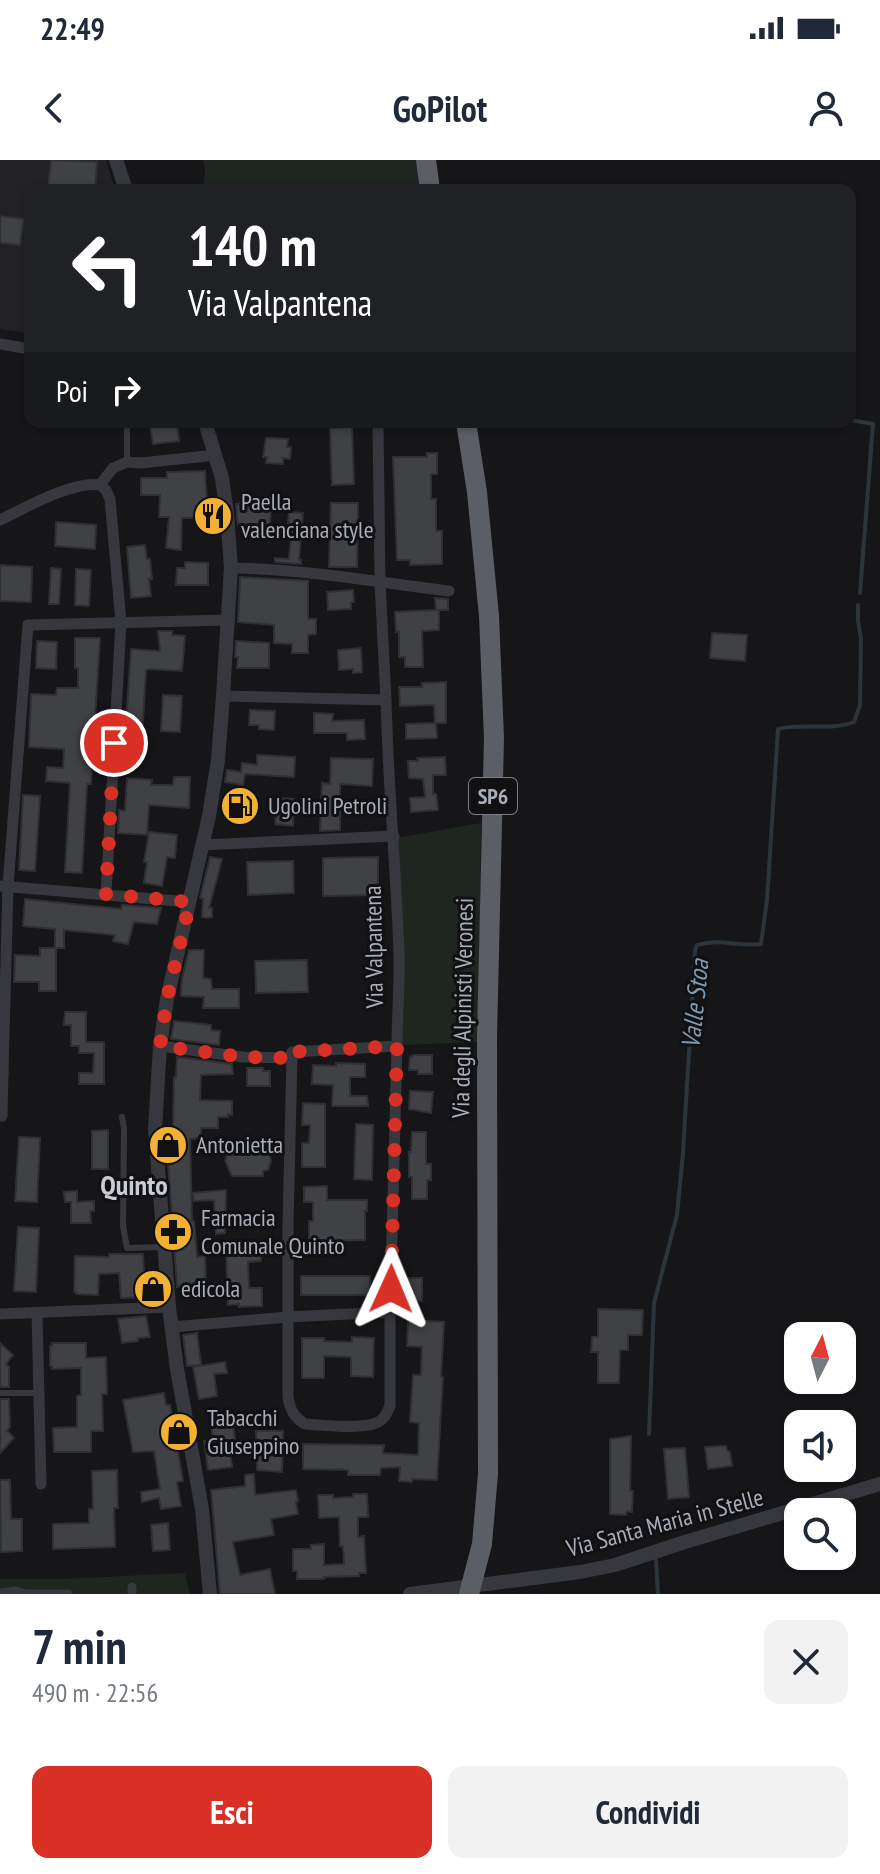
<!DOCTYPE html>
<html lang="it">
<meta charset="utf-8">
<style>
:root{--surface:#fff;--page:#f2f2f3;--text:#1f2937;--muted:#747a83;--accent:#d93025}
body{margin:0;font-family:"PT Sans Narrow",sans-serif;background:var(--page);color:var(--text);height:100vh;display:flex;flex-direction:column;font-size:30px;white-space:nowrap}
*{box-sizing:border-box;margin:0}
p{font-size:26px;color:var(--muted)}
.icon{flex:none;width:44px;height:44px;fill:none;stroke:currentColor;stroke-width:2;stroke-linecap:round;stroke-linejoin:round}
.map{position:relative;height:1434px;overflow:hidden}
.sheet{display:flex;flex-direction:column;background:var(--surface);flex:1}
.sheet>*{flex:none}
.banner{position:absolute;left:24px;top:24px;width:832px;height:244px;border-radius:16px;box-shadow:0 2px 6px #0004;background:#202124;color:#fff;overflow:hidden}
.needle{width:52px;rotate:6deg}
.controls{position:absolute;left:784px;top:1162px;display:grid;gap:16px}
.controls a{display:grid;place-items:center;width:72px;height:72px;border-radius:16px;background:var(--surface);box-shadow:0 2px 6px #0004;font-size:40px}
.pin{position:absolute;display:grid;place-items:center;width:68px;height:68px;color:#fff;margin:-34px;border:4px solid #fff;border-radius:50%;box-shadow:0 2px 8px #0007}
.me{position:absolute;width:88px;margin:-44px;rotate:1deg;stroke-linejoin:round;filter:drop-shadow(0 0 6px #0008)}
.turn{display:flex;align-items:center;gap:28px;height:168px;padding:0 32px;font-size:36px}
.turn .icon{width:104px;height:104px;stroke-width:2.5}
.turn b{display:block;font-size:56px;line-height:68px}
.then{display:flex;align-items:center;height:76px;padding:0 32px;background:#0003;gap:16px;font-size:30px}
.round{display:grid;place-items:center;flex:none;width:84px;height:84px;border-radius:16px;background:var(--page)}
.head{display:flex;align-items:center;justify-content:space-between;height:136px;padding:0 32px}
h1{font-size:48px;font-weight:800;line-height:60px}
.cta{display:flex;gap:16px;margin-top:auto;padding:16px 32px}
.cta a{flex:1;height:92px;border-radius:16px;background:var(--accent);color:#fff;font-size:32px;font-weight:800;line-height:92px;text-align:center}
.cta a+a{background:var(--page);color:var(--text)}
.status{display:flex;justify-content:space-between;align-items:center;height:56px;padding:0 40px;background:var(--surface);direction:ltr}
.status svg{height:22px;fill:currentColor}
header{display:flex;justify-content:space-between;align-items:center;height:104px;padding:0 32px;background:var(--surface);font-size:36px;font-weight:800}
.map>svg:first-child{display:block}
.built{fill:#222225}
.green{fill:#1e261f}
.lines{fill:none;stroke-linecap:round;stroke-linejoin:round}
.stream{stroke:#2c353c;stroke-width:4}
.building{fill:#404145;stroke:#303034;stroke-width:2}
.service{stroke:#37383d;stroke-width:6}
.pedestrian{stroke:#37383d;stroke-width:9}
.minor{stroke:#37383d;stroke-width:11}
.tertiary{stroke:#37383d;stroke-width:14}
.trunk{stroke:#5b5e65;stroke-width:20}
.route{stroke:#d93025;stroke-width:14;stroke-dasharray:0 25.2}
.labels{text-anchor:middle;stroke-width:6;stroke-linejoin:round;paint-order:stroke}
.shield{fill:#111113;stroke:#7b7e86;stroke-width:2}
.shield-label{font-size:22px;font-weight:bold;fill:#a8adb8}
.poi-label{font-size:24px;fill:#a8adb8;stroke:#111113;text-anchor:start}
.street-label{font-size:24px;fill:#a8adb8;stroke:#111113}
.water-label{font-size:26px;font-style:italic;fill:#7f9bb3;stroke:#111113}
.quarter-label{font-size:28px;font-weight:bold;fill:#c9ccd4;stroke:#111113}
</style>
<div class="status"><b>22:49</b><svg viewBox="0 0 49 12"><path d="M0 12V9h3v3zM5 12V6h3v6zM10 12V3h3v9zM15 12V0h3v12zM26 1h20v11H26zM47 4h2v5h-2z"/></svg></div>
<header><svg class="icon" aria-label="back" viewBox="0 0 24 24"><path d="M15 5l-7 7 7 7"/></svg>GoPilot<svg class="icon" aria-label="person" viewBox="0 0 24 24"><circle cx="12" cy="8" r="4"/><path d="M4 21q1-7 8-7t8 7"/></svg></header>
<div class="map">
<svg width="880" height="1434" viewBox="0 0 880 1434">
<rect width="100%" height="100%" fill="#161618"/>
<polygon class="built" points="0,0 106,0 115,30 30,30 30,174 0,169"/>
<g class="green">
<polygon points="203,0 418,0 422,30 203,30 205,10"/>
<polygon points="481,663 479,882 402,885 396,678"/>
<polygon points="185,1413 190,1434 0,1434 0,1419 64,1419"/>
</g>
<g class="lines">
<g class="stream">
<polyline points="850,260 873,264 860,433"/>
<path d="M 649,1274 L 654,1143 L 677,1055 L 683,993 L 695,790 L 697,785 C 723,778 736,787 761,784 L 767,740 L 778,569 C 802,563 832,571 854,562 L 860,545 L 861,479 L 858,461 L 858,445"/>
<polyline points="656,1400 658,1434"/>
</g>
</g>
<g class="building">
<polygon points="51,0 97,2 95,30 48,29"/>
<polygon points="0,56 24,59 20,85 0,83"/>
<polygon points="164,262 177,262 179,281 153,284 150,265 164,263"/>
<polygon points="352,267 354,324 332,325 330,268"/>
<polygon points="266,278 288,279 287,287 291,287 290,299 283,298 283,304 266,303 267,297 263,297"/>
<polygon points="427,293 437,293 437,314 431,314 431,339 436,339 436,371 442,371 442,404 410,405 410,400 397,400 393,297 427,297"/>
<polygon points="205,311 208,358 182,358 181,390 166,388 169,357 159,357 160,335 141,335 141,318 167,318 167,312"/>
<polygon points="240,342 271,342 270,367 238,365 236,344 240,344"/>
<polygon points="331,343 358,343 357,407 329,407"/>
<polygon points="289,352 303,353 299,400 301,400 301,404 275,402 275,398 289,399 291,376 287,375"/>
<polygon points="56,362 96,365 95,389 55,386"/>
<polygon points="145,385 147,399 150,399 152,419 149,419 151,436 131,438 127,387"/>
<polygon points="185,402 208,403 208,425 176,425 177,408 185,408"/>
<polygon points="0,405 32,407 31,442 0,441"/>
<polygon points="51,408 61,409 59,444 49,444"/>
<polygon points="76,409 91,410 89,446 75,445"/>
<polygon points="240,417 308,421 308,459 316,459 316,474 308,475 308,493 292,493 292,484 274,483 274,465 238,462"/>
<polygon points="353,430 354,442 351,442 351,449 328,450 327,432"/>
<polygon points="435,438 448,439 448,450 437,450 439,450 439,470 422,471 423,507 405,507 405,497 399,497 399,472 396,472 395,452 436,450"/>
<polygon points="158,471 172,471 172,475 185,476 182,511 149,509 146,510 141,594 124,593 131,489 160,491"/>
<polygon points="712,473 747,475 745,501 710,498"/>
<polygon points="75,478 100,478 91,624 87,624 82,713 65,712 70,623 46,621 47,607 63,608 64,589 29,587 31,534 56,535 57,528 78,528 78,508 75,508"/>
<polygon points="37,481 57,482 56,509 36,508"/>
<polygon points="236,481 269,483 269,508 237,508 238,497 235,497"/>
<polygon points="361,488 362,512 353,513 353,509 339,510 338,490"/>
<polygon points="446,522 446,563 436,563 437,578 406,579 406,564 435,563 434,545 400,546 399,527 422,527 422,523"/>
<polygon points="163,535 182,536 180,572 161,571"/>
<polygon points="250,550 275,551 274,570 259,569 259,565 249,565"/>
<polygon points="314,553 333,554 332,561 364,560 365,579 347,580 347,573 314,573"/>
<polygon points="257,595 295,597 294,617 245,614 243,625 225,622 227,610 241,612 242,603 257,605"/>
<polygon points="445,597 446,615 433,615 433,634 436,634 438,650 411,652 410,638 425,637 423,619 409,618 408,601 418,601 417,598"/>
<polygon points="331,598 373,599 372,626 340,624 340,670 320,671 322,623 330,624"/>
<polygon points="174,617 190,617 189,648 149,645 147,675 118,673 119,650 125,651 127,618 152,620 151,625 173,625"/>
<polygon points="23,635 40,636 35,711 19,710"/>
<polygon points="277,638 294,639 293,666 275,664"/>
<polygon points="149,672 177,675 175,698 167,697 162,726 144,723 147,702 144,702"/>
<polygon points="210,697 222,699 209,748 212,748 212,757 206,758 202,757 203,739 200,738"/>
<polygon points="378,697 378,735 323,736 323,698"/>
<polygon points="293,701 294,733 248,735 247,702"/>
<polygon points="25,739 121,749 122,745 161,748 157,764 134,762 128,784 113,781 115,775 64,770 64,788 55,788 55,769 23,766"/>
<polygon points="40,788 56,788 56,831 39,831 39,822 14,822 15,795 40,796"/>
<polygon points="189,790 204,790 203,818 211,819 212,829 239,829 239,848 203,848 204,837 181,836 182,819"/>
<polygon points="307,800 308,832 256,833 255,801"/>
<polygon points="65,852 86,852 86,882 104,882 104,924 79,924 79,913 93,913 94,893 79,893 79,886 71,886 71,865 64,865"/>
<polygon points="174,861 211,865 211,870 220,871 219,885 171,879"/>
<polygon points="414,895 432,895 432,914 418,914 418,910 409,910 410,897"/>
<polygon points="177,897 232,904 233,914 201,915 200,940 232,941 232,955 228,954 228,957 218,957 218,968 201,968 201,978 190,979 192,1061 194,1061 197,1097 205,1096 206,1125 177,1127 166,974 173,973 174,917 176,917"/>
<polygon points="336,903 365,904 365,917 350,917 350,936 367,936 368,946 332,946 333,925 312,924 313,905 336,906"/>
<polygon points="247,908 263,908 263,911 270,911 270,926 247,926"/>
<polygon points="410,931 433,932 431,953 409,949"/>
<polygon points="303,943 325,944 325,1007 302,1007 302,983 309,983 310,965 302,965"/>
<polygon points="356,964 373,965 372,1020 354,1019"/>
<polygon points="108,970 108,1009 92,1009 92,971"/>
<polygon points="412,972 426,972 426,1004 431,1004 431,1020 427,1020 427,1039 412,1039 412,1017 409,1017 409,992 411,992"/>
<polygon points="19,977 40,978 37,1042 15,1041"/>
<polygon points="248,982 263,982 263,988 267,988 271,1001 268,1010 263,1011 263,1016 232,1016 225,1001 229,990 235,990 235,985 248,985"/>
<polygon points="327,1026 327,1040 367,1040 367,1051 365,1051 365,1080 309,1081 309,1061 313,1061 313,1042 304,1042 304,1027"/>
<polygon points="226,1030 225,1073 216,1074 214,1040 194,1041 193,1033"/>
<polygon points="77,1031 77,1042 94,1041 94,1051 90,1051 91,1063 71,1063 71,1042 65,1042 64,1032"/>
<polygon points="18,1067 39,1068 36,1132 14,1131"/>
<polygon points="260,1082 261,1101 248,1102 249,1128 262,1128 262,1146 239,1147 239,1144 228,1145 226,1084"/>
<polygon points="109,1094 143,1094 144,1112 150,1112 150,1137 121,1138 119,1113 99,1114 98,1135 76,1134 76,1132 74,1132 75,1096 109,1097"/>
<rect x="301" y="1116" width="69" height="19"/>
<polygon points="404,1118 422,1118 422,1141 403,1141"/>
<polygon points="598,1149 643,1150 642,1175 628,1175 628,1190 620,1190 619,1223 598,1223 598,1192 591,1192 592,1177 598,1177"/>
<polygon points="146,1156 150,1177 138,1178 138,1181 122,1183 118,1159"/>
<polygon points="408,1160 444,1162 441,1216 443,1217 437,1320 412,1319 412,1322 399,1321 400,1307 381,1308 380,1315 348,1315 348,1310 303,1309 303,1284 384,1285 383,1293 418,1295 419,1263 410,1262 413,1215 421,1215 422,1187 407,1186"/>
<polygon points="197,1173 201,1205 187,1206 183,1175"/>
<polygon points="352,1177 374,1178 373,1217 351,1216 351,1197 324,1196 324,1218 302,1218 302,1178 324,1178 324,1181 352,1182"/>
<polygon points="0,1183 13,1195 6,1204 9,1207 9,1227 0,1227"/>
<polygon points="52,1183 86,1183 86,1198 106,1197 107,1234 102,1234 103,1271 91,1271 91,1292 54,1292 53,1268 77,1267 77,1236 81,1235 81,1208 52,1209 52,1206 50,1206 50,1186 52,1186"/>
<polygon points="225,1202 227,1213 214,1214 217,1236 199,1239 193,1207"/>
<polygon points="164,1233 166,1245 170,1245 183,1321 177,1322 181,1346 161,1349 159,1338 142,1342 141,1332 160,1329 154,1291 133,1292 123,1240"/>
<polygon points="0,1239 9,1239 10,1267 7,1271 14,1278 0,1293"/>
<polygon points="231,1254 236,1285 229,1286 232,1307 208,1310 204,1281 213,1279 210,1257"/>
<polygon points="256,1271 283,1271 282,1312 257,1310"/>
<polygon points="631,1276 630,1331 633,1331 632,1352 627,1351 626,1355 610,1354 610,1279"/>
<polygon points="726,1286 727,1290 730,1292 732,1306 708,1309 705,1287"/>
<polygon points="685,1288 689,1337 668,1339 664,1289"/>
<polygon points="117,1310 118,1348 114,1348 115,1387 53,1389 53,1364 89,1363 89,1349 93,1349 92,1311"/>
<polygon points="254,1314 255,1335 296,1330 298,1341 296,1342 298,1354 271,1359 274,1375 233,1382 240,1415 270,1409 275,1434 220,1434 211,1330 245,1326 245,1315"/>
<polygon points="0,1320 10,1320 11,1359 22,1359 22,1391 1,1392"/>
<polygon points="353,1334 367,1334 368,1357 358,1357 358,1377 364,1376 366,1413 359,1413 359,1416 324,1417 324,1419 297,1419 297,1411 293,1411 293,1389 311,1389 311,1385 324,1384 324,1405 344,1404 343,1386 340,1386 339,1357 319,1358 318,1335 333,1335 333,1338 353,1337"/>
<polygon points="168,1363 170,1390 153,1391 151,1365"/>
</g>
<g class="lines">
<g class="service">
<polyline points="127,265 127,302"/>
<polyline points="122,957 124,968 123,1066 127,1088 164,1087"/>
<polyline points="0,1233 38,1233"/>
</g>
<g class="pedestrian">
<polyline points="0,1433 16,1431 26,1434"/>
<polyline points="28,1434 68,1434"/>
<polyline points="132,1434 132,1427"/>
</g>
<g class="minor">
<polyline points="0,184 30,189"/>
<polyline points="378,262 380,422 386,540"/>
<polyline points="100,325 106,330 110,339 121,462 106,734"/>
<polyline points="100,325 113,308 127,302 141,303 216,295"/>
<path d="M 0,360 C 25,348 74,320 100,325"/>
<path d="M 231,408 C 304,409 377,422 449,431"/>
<polyline points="203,685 394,676"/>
<polyline points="0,726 190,742"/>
<path d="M 160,886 L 243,897 L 292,898 L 292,892 L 397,886 C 397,855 400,824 399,793 C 396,708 388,624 386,540 L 223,536"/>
<polyline points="0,913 3,913 2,956 0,956"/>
<polyline points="3,913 8,726 28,465 228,460"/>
<path d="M 390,1152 L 288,1157 L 288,1237 C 290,1250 294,1257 305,1264 C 322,1265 364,1270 378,1262 C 385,1259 387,1252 390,1246 L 390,1152 L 397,886"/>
<polyline points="37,1153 41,1324"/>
<polyline points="0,1154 169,1147"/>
<polyline points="172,1167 288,1157 288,1063 292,898"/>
</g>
<g class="tertiary">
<polyline points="116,0 126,30"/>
<polyline points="205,262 222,318 227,353 231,408 223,536 218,600 209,656 167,839 160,886 155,969 169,1147 177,1209 202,1349 210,1434"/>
<polyline points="410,1434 580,1412 615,1405 685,1382 880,1324"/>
</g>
<g class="trunk">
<polyline points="426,0 430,30"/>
<polyline points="466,262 477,332 489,456 494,578 487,877 488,1314 482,1384 469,1434"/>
</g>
</g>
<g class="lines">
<polyline class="route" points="114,583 106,734 190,742 167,839 160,886 243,897 292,898 292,892 397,886 391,1129"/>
</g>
<defs>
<g id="restaurant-disc" transform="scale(2)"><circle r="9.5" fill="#f2b134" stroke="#111113"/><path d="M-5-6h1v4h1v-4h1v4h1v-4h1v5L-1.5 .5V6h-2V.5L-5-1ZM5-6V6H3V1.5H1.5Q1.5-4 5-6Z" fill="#111"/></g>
<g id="fuel-disc" transform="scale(2)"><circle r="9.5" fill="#f2b134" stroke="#111113"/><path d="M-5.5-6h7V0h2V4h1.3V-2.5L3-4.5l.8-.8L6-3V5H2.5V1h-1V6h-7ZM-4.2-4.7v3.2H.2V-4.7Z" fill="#111"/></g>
<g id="shop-disc" transform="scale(2)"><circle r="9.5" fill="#f2b134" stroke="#111113"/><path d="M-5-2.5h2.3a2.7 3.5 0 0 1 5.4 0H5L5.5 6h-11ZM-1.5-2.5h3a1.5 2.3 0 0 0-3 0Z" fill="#111"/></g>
<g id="pharmacy-disc" transform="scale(2)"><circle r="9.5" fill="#f2b134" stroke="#111113"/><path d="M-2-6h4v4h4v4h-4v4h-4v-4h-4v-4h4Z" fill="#111"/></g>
</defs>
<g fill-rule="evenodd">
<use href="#restaurant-disc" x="213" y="356"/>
<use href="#fuel-disc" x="240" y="646"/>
<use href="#shop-disc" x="168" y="985"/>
<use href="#pharmacy-disc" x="173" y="1072"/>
<use href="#shop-disc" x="153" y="1129"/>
<use href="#shop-disc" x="179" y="1272"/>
</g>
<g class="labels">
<rect class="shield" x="469" y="618" width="48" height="36" rx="6"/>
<g class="shield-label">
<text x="493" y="644">SP6</text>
</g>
<g class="poi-label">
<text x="241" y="350">Paella<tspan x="241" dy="28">valenciana style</tspan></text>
<text x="268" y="654">Ugolini Petroli</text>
<text x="196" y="993">Antonietta</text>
<text x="201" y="1066">Farmacia<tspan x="201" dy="28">Comunale Quinto</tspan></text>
<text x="181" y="1137">edicola</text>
<text x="207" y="1266">Tabacchi<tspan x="207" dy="28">Giuseppino</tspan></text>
</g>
<g class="street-label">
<text transform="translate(374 787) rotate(-91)" y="8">Via Valpantena</text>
<text transform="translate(463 848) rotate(-89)" y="8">Via degli Alpinisti Veronesi</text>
<text transform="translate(665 1363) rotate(-15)" y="8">Via Santa Maria in Stelle</text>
</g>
<g class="water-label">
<text transform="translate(695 844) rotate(-84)" y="9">Valle Stoa</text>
</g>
<g class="quarter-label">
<text x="134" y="1035">Quinto</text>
</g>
</g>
</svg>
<div class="controls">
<a><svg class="needle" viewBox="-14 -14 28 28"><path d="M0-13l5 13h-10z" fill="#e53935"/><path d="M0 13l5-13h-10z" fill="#747a83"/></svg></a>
<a><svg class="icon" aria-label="sound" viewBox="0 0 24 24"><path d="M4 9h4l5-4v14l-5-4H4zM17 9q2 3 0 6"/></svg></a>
<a><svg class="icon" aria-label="search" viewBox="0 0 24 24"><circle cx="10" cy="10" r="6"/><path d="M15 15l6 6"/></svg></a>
</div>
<div class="pin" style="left:114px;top:583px;background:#d93025"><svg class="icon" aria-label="arrive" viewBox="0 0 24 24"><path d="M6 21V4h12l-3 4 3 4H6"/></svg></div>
<svg class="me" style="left:391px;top:1129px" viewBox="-20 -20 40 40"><path d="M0-17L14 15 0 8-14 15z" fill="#d93025" stroke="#fff" stroke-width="4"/></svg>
<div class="banner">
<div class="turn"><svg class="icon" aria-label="left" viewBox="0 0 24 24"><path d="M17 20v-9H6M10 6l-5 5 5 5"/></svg><div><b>140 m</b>Via Valpantena</div></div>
<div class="then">Poi<svg class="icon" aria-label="right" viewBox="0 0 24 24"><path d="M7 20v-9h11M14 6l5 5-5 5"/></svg></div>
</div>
</div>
<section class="sheet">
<div class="head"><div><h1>7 min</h1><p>490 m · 22:56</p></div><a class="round"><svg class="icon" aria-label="close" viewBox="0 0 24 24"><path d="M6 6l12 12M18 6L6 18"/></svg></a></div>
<div class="cta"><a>Esci</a><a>Condividi</a></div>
</section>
